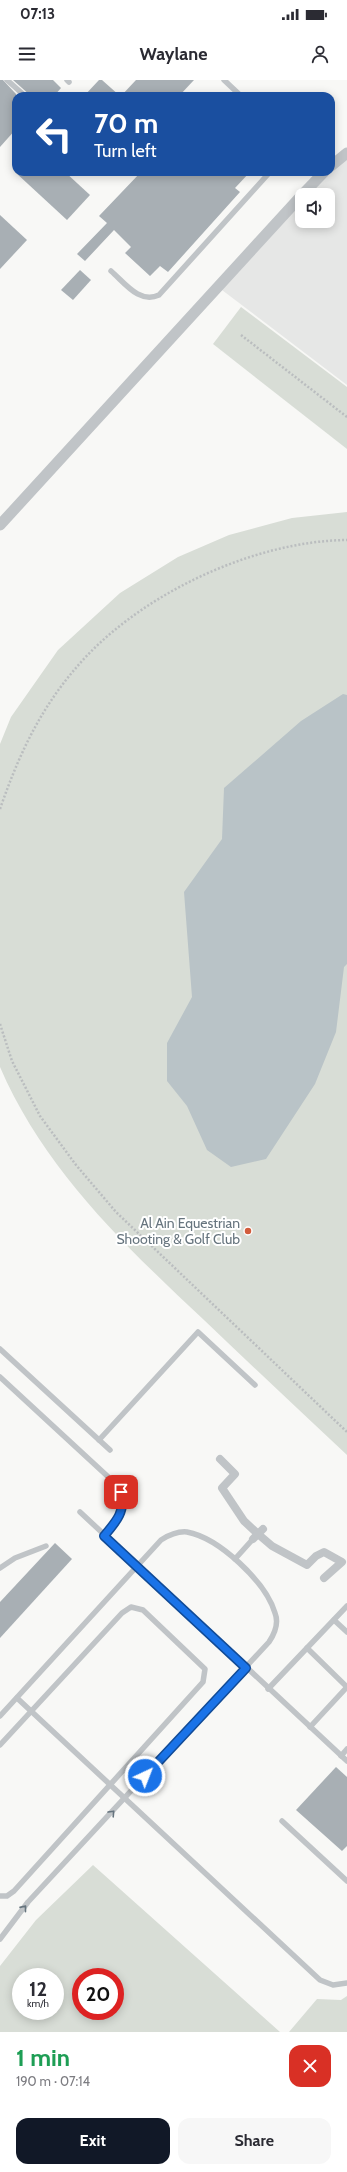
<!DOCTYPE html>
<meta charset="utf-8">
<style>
:root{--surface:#fff;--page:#f7f7f7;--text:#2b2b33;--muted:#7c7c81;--accent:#111827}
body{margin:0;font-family:Cabin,sans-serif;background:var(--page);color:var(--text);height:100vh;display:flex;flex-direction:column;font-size:15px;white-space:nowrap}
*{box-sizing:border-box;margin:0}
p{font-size:13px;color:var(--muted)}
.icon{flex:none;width:22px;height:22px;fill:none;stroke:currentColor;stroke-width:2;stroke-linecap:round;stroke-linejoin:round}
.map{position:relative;height:1952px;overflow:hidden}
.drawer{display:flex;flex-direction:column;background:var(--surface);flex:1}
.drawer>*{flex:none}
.hud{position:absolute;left:12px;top:12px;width:323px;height:84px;border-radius:12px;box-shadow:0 2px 10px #0003;background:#1a4fa0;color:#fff;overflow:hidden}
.tools{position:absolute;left:295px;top:108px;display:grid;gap:8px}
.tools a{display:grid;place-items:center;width:40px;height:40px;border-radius:8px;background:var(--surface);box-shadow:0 2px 10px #0003;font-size:20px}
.speed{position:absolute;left:12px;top:1888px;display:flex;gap:8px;font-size:20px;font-weight:700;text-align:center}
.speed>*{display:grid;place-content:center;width:52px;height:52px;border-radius:50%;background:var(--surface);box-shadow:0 2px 10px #0003;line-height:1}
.speed small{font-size:10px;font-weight:400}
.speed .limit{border:6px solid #d22;background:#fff;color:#111}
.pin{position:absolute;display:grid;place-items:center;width:34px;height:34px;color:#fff;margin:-17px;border-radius:8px;box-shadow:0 2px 6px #0006}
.me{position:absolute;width:44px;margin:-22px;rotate:43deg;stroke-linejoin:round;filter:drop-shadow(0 0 3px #0008)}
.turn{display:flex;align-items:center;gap:14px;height:84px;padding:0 16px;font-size:18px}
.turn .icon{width:52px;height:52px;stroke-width:2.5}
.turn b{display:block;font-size:28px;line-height:34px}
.round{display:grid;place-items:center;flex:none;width:42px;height:42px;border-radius:12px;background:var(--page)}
.head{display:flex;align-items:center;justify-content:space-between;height:68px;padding:0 16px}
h1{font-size:24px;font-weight:700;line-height:30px;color:#1e9e55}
.cta{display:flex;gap:8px;margin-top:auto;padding:8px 16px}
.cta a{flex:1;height:46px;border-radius:12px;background:var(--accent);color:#fff;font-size:16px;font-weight:700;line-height:46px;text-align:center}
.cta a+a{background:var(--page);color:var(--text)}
.status{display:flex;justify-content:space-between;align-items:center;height:28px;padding:0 20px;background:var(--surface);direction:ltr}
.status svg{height:11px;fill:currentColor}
header{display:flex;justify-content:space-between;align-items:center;height:52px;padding:0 16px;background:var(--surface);font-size:18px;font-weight:700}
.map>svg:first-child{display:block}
.built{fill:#e6e7e6}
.green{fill:#d8ddd6;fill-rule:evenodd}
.water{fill:#b9c3c7}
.building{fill:#a8afb4}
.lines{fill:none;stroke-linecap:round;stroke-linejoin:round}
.path{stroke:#babdbf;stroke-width:2.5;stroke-dasharray:2 2;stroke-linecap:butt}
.service{stroke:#c0c4c7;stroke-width:5.5}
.pedestrian{stroke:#c0c4c7;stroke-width:8}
.minor{stroke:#c0c4c7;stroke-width:11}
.oneway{stroke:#66747e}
.route-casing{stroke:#114b97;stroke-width:10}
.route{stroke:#1a73e8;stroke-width:7}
.poi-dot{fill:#d25c3c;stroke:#fff;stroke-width:1.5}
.labels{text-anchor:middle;stroke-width:4;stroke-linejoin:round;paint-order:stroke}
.poi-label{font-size:14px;fill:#66747e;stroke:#fff;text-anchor:end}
</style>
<div class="status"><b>07:13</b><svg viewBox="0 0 49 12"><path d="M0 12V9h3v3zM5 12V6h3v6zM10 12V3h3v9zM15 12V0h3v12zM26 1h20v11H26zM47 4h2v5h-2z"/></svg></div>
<header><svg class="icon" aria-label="menu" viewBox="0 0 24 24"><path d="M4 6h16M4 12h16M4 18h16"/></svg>Waylane<svg class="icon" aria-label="person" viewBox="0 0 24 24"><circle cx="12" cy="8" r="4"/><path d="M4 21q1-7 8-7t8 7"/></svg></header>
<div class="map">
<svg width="347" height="1952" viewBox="0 0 347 1952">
<rect width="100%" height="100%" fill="#f8f8f6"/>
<polygon class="built" points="347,75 347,305 218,207 302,119 302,141 328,141 328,115 306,115"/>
<g class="green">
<polygon points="241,227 347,307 347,369 213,264"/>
<path d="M 347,432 L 347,1375 C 299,1330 251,1285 204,1240 C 124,1165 44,1089 0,987 L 0,664 L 11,637 L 58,570 L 120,513 L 178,477 L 229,455 L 292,438 Z"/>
<path d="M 93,1785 L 280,1952 L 0,1952 L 0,1886 L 36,1840 ZM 21,1897 L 55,1897 L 55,1931 L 21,1931 ZM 81,1897 L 115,1897 L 115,1931 L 81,1931 Z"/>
<polygon points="347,1916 347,1952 289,1952 317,1919 341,1920"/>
</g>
<polygon class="water" points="343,614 347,615 347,884 344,887 336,952 315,1004 266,1079 231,1087 207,1070 187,1026 167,1001 167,963 192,917 184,812 222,759 224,708 301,641"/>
<g class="building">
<polygon points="0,0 3,0 16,14 16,49 0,67"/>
<polygon points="13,0 53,0 61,8 54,16 31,16"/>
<polygon points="99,0 102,0 120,16 84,16"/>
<polygon points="136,0 194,0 179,16 121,16"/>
<polygon points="15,92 65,92 90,115 67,140"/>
<polygon points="141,92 250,92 235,108 240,112 168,192 160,186 150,196 125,173 131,167 114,150 85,181 77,174 107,143 99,136"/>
<polygon points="0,135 27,160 0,189"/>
<polygon points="80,190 91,200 73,220 61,210"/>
<polygon points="55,1463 72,1479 0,1558 0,1522"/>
<polygon points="336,1687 347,1697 347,1766 342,1771 296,1730"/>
</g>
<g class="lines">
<g class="path">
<polyline points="241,255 347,337"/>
<path d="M 0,729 C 18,677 39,631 75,589 C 136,516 252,461 347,460"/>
<polyline points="0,944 12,981 40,1036 76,1085 116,1132 347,1352"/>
</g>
<g class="service">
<polyline points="7,0 25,16"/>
<polyline points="67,0 69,2"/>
<polyline points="224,0 241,16"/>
<path d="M 111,191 C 125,203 139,224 159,215 L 270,92"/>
<polyline points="0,1269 110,1370"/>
<path d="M 0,1297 L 117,1405 C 128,1426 118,1439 104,1456"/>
<polyline points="99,1360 198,1252 255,1305"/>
<polyline points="80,1432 347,1681"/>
<polyline points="235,1479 253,1459"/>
<polyline points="0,1488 15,1478 46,1466"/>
<polyline points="334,1540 347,1552"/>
<polyline points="307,1568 347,1607"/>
<polyline points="268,1609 347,1526"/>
<polyline points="17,1618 320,1900 333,1905 347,1903"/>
<path d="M 0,1636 L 161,1460 C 169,1455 177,1451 187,1452 C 219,1458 266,1502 275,1533 C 279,1543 275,1553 269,1562 L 28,1822 L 0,1859"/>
<polyline points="310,1647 347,1607"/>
<polyline points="0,1665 122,1533 131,1527 143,1530 205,1589 203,1602 14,1811 7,1816 0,1816"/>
<polyline points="341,1676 347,1669"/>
<polyline points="282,1741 347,1801"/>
</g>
<g class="pedestrian">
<polyline points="220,1379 235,1394 222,1408 244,1441 258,1454 272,1466 307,1485 316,1476 324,1472 342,1482 324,1498"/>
<polyline points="253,1459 263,1449"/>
</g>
<g class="minor">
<polyline points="331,86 347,73"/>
<polyline points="302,115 324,92"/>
<polyline points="0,445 302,115"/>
</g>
</g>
<defs><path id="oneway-chevron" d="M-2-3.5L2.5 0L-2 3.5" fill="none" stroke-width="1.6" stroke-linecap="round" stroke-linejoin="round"/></defs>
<g class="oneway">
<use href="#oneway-chevron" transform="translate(112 1733) rotate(-47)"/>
<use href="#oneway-chevron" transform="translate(24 1828) rotate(-51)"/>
</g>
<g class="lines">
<g class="route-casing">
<path id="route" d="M 121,1412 C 126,1431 116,1442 104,1456 L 246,1588 L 145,1696"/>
</g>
<use href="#route" class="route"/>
</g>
<circle class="poi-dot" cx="248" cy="1151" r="4"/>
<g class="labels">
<g class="poi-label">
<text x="240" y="1148">Al Ain Equestrian<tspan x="240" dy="16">Shooting &amp; Golf Club</tspan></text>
</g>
</g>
</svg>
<div class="tools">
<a><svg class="icon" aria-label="sound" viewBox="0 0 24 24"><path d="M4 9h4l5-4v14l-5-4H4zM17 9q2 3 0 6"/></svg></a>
</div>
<div class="speed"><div>12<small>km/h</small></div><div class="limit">20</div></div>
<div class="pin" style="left:121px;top:1412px;background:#d93025"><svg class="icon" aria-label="arrive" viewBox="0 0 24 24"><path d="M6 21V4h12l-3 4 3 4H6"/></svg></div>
<svg class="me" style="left:145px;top:1696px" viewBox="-20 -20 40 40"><circle r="17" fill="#1a73e8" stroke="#fff" stroke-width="3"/><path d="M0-11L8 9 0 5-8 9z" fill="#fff"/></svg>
<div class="hud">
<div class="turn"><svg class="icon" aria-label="left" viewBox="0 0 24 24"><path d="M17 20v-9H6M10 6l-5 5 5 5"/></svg><div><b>70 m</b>Turn left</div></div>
</div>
</div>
<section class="drawer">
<div class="head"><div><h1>1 min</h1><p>190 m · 07:14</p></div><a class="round" style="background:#d93025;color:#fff"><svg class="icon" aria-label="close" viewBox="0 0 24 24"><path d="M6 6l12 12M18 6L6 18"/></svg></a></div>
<div class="cta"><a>Exit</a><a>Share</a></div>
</section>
